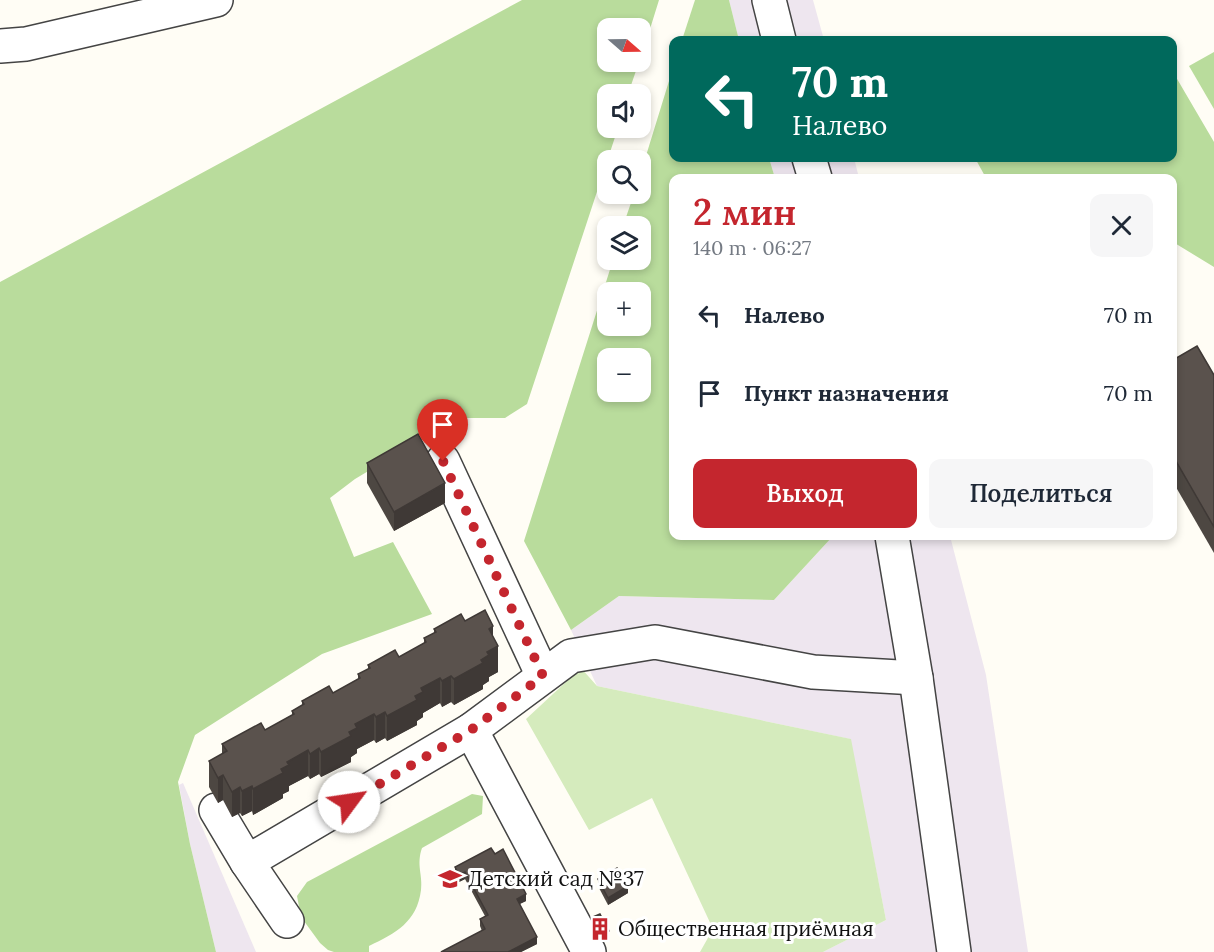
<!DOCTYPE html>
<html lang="ru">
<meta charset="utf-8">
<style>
:root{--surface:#fff;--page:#f6f6f7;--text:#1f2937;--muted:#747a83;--accent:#c4262e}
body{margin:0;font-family:Lora,serif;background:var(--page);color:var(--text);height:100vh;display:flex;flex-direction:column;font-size:22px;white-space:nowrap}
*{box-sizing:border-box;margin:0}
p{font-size:20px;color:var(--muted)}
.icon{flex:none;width:33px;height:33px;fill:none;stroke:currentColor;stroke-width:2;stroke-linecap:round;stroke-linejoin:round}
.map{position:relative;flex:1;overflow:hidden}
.side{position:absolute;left:669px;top:174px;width:508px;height:366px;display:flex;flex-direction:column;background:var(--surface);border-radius:12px;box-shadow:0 3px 9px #0003}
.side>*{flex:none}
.hud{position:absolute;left:669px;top:36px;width:508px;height:126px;border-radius:12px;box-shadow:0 3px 9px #0003;background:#00695c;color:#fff;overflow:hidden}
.needle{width:39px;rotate:110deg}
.fabs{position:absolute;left:597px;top:18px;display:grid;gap:12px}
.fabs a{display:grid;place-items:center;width:54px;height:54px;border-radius:12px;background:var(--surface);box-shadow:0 3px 9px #0003;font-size:30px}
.pin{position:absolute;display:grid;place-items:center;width:51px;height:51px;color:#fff;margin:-62px -26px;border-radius:50% 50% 50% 0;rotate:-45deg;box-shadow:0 0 6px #0007}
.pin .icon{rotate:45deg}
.me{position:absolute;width:66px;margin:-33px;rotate:59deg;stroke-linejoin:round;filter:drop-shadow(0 0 4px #0008)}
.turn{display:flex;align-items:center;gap:21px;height:126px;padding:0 24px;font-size:27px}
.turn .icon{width:78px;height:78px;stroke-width:2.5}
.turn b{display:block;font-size:42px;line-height:51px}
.round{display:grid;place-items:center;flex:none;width:63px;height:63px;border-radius:12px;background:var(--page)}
.head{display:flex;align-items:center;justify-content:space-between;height:102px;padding:0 24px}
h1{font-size:36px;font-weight:600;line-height:45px;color:var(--accent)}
.action{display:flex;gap:12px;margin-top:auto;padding:12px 24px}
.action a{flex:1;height:69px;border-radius:12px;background:var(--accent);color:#fff;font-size:24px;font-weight:600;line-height:69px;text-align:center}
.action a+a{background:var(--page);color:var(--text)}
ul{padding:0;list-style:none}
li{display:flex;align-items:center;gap:18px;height:78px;padding:0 24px}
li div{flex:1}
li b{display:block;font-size:22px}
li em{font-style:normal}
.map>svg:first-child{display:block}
.industrial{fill:#eee6ef}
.green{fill:#d5ebbd}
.forest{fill:#b9dc9c;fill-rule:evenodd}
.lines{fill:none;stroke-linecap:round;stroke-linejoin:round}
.minor-casing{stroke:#444;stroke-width:36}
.minor{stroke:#fff;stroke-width:33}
.wall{fill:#4d4742}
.shaded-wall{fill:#3f3936}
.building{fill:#5a524d;stroke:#3f3936;stroke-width:1.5}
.route{stroke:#c4262e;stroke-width:10;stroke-dasharray:0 18}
.labels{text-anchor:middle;stroke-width:6;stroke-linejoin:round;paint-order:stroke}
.poi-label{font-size:21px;fill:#111;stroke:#fff;text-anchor:start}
</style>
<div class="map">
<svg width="1214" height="952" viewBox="0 0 1214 952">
<rect width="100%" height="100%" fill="#fffdf5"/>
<g class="industrial">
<polygon points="729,0 813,0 824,40 739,40"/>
<polygon points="769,158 854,158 859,178 775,178"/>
<polygon points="833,536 950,536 986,675 1028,952 823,952 886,920 850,739 597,686 571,630 619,596 774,600"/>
<polygon points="183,783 256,952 216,952 190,844 179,785"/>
</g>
<polygon class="green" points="581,668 597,686 851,739 886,920 823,952 700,952 713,929 652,798 589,830 526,719"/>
<g class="forest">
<polygon points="522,0 659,0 641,58 640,28 608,28 608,62 639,62 628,94 608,94 608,128 618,128 527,404 505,418 457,418 355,479 330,498 354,557 393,542 432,614 322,654 195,735 178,782 190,844 216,952 0,952 0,282"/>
<polygon points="695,0 729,0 739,40 682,40"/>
<polygon points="1214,52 1214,109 1189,66"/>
<path d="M 673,68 L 674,158 L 769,158 L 775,178 L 674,178 L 674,536 L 833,536 L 774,600 L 619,596 L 571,630 L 524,541 L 613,260 L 640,260 L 640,226 L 623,226 L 634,194 L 640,194 L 641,172 ZM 608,292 L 640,292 L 640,326 L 608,326 ZM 608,358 L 640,358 L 640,392 L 608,392 Z"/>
<polygon points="1173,72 1214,142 1214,267 1173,242 1173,178 986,178 975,158 1173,158"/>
<path d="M 472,794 L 483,796 L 482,814 L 422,848 C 416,865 423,875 421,890 C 417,922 396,933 369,946 L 369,952 L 334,952 L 328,950 L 320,943 L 301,917 L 297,896 L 307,882 Z"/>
</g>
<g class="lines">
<g class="minor-casing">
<g id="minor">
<polyline points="769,0 779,40"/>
<polyline points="0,46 26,44 216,0"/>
<polyline points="809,158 815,178"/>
<polyline points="443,461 543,676"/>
<polyline points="892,536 916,678 954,952"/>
<polyline points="471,730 589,952"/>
<polyline points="216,810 247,862"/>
<polyline points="287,921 247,862 471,730 571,656 655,642 813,672 916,678"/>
</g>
</g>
<use href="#minor" class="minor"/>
</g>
<g class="wall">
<polygon points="1173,360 1214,375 1214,553 1173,482"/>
<polygon points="367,463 445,503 394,531 367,483"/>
<polygon points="465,621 493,638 498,672 489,677 489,681 483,685 483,689 454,705 451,702 442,707 440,703 423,713 423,717 417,721 417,725 387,741 385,738 376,743 374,740 357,749 357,753 351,757 351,762 321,777 319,774 310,779 308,776 289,786 289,791 283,794 283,798 253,815 252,811 242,816 240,813 232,817 223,800 218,803 209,787 209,761 222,754 222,744 265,730 292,715 292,711 302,705 302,701 333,693 358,679 358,674 368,669 368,665 399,657 424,643 424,638 434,633 434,629"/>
<polygon points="495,854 526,901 520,904 537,944 521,952 441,952 482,931 480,926 480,919 485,916 465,879 459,882 455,874 455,867"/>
<polygon points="598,879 628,893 608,905 598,886"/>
<polygon points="593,917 609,938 601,941 593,924"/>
</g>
<g class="shaded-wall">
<polygon points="445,483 445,503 394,531 394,512"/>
<polygon points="493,626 493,649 498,646 498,672 489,677 489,681 483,685 483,689 454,705 454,679 481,660 487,652 489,629"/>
<polygon points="451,676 451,702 442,707 442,681"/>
<polygon points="440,678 440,703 423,713 423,717 417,721 417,725 387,741 387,716 415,696 421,688"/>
<polygon points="385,712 385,738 376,743 376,717"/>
<polygon points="374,714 374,740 357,749 357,753 351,757 351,762 321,777 321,752 349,732 355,724"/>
<polygon points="319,748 319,774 310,779 310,754"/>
<polygon points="308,750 308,776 289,786 289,791 283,794 283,798 253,815 253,789 281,769 287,762"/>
<polygon points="223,775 223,800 218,803 218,778"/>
<polygon points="252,786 252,811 242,816 242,791"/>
<polygon points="240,787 240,813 232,817 232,792"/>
<polygon points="465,872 465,879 459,882 459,875"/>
<polygon points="628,886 628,893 608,905 608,898"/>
<polygon points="526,894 526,901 517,905 517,899"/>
<polygon points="609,931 609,938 601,941 601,935"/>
<polygon points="537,937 537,944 521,952 508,952"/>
</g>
<g class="building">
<polygon points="1197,346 1214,375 1214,527 1173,456 1173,360"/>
<polygon points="418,434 445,483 394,512 367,463"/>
<polygon points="485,610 493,626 489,629 498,646 487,652 489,655 481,660 483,663 454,679 451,676 442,681 440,678 421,688 423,692 415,696 417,700 387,716 385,712 376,717 374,714 355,724 357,728 349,732 351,736 321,752 319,748 310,754 308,750 287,762 289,765 281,769 283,773 253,789 252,786 242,791 240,787 232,792 223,775 218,778 209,761 227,751 222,744 261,723 265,730 294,714 292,711 304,704 302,701 329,686 333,693 360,678 358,674 370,668 368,665 395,650 399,657 426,642 424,638 436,632 434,629 461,614 465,621"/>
<polygon points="491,848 495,854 503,849 526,894 517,899 537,937 508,952 441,952 485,929 480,919 488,915 465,872 459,875 455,867"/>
<polygon points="617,868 628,886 608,898 598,879"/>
<polygon points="600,914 609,931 601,935 593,917"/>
</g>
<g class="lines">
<polyline class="route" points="349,802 471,730 543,676 443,461"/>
</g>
<defs>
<g id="school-bare" transform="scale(1.8)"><path d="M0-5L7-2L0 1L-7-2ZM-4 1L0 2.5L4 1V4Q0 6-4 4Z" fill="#c4262e" stroke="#fff" stroke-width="2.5" paint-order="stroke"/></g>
<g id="building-bare" transform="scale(1.8)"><path d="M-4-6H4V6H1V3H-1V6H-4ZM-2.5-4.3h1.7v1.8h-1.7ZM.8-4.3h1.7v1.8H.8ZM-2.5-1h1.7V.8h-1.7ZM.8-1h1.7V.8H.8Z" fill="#c4262e" stroke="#fff" stroke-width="2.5" paint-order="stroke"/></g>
</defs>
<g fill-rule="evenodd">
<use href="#school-bare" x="450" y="879"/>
<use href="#building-bare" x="600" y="929"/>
</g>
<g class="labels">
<g class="poi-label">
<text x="468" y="886">Детский сад №37</text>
<text x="618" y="936">Общественная приёмная</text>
</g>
</g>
</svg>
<div class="fabs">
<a><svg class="needle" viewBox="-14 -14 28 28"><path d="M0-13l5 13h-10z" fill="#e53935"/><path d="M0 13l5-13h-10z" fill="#747a83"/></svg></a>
<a><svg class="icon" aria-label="sound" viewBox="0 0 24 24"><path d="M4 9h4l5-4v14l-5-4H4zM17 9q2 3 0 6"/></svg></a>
<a><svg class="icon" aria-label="search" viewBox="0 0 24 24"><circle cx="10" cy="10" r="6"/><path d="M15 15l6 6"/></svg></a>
<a><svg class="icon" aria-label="layers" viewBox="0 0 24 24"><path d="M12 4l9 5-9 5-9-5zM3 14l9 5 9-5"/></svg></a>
<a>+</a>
<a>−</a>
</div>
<div class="pin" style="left:443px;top:461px;background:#d93025"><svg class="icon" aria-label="arrive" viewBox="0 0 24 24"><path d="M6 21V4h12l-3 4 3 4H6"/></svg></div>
<svg class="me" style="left:349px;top:802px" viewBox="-20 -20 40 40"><circle r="19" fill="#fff"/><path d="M0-13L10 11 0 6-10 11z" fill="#c4262e"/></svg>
<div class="hud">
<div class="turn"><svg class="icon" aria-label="left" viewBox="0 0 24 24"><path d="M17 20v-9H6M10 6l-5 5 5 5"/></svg><div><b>70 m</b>Налево</div></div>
</div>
<section class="side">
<div class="head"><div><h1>2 мин</h1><p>140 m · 06:27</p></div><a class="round"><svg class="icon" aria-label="close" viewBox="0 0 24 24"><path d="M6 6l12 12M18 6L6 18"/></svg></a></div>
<ul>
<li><svg class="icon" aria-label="left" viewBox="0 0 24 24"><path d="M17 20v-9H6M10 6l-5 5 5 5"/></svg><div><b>Налево</b></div><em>70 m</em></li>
<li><svg class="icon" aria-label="arrive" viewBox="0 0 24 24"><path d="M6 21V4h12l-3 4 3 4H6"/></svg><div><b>Пункт назначения</b></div><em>70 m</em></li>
</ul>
<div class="action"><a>Выход</a><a>Поделиться</a></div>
</section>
</div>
